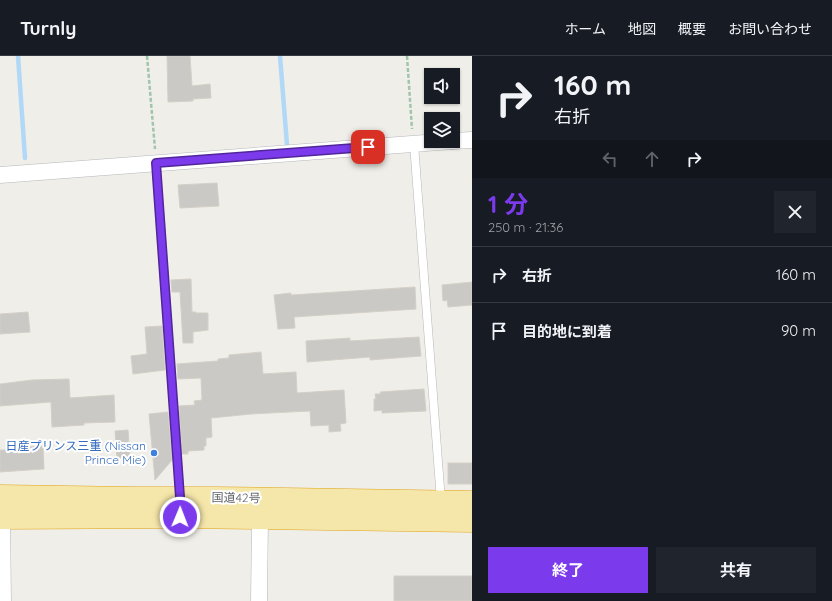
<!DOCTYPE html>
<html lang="ja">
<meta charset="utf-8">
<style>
:root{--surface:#171b24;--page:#20242c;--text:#f1f3f6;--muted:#9ea1a6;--line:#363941;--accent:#7c3aed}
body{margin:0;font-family:Quicksand,"Noto Sans JP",sans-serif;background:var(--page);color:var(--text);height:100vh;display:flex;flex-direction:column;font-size:15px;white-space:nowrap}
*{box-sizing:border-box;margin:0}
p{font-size:13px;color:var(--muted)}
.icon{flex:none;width:22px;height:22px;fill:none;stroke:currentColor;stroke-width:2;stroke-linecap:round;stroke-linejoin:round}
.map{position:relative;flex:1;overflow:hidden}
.panel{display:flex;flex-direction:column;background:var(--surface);width:360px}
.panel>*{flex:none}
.guide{background:#171b24;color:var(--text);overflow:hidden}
.fabs{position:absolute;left:424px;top:12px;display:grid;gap:8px}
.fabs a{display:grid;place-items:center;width:36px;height:36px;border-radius:0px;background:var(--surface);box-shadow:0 1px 3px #0004;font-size:20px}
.pin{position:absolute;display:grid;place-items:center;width:34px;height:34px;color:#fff;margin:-17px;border-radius:8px;box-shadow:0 2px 6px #0006}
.me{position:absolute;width:44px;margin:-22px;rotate:1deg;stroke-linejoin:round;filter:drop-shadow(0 0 3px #0008)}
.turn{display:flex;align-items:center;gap:14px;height:84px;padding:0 16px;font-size:18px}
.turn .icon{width:52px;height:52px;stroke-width:2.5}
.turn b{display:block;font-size:28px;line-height:34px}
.lanes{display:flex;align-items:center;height:38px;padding:0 16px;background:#0003;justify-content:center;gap:20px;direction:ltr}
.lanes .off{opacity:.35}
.round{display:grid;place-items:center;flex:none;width:42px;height:42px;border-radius:0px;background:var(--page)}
.overview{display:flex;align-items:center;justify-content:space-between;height:68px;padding:0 16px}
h1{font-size:24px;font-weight:700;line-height:30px;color:var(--accent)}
.action{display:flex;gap:8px;margin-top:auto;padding:8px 16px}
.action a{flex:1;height:46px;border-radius:0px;background:var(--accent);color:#fff;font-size:16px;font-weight:700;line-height:46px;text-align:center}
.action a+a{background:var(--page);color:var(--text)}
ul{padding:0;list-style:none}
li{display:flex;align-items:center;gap:12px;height:56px;padding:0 16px;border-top:1px solid var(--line)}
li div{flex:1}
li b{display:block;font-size:15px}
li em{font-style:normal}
header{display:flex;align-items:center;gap:24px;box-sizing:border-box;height:56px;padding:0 20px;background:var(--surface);border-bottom:1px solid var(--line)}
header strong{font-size:19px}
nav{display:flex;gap:22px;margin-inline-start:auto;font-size:14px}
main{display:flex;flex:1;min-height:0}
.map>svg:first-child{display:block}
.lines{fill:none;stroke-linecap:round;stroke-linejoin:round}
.stream{stroke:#b1d8f7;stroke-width:4.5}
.building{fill:#cbc9c5;stroke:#d4d0c7}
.service-casing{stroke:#b5b7bb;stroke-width:9}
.minor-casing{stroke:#b5b7bb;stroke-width:17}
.trunk-casing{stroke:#e0a418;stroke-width:23}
.path{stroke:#a1c5ac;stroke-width:2.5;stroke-dasharray:4 2;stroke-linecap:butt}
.service{stroke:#fff;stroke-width:8}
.minor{stroke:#fff;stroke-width:16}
.trunk{stroke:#f5e6a9;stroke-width:22}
.route-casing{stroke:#51269a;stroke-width:10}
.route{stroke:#7c3aed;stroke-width:7}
.shop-dot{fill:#3f7fe0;stroke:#fff;stroke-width:1.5}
.labels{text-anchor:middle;stroke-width:4;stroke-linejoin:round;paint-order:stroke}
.shop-label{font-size:12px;fill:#366cbe;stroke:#fff;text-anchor:end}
.street-label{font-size:12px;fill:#5f6267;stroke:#fff}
</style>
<header>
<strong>Turnly</strong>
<nav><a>ホーム</a><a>地図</a><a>概要</a><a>お問い合わせ</a></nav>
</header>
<main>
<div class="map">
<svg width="472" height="545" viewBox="0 0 472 545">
<rect width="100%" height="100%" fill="#f0eee8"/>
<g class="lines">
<g class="stream">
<polyline points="18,0 25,102"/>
<polyline points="280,0 287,89"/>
</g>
</g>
<g class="building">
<polygon points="167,0 190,0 192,30 210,28 211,42 193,43 193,45 168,46"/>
<polygon points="217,127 219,150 180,152 178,129"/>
<polygon points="191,223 192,256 196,256 196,257 208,257 208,274 193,276 193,287 183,287 180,236 172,236 171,224"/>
<polygon points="472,226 472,249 448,251 447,244 443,245 442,229"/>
<polygon points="415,231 416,253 294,261 295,272 278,273 274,239 291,237 291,239"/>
<polygon points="28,256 30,276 0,278 0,258"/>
<polygon points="162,270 165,314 133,318 131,300 147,298 145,271"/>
<polygon points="419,281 421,300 370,304 370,301 307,306 306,285 350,282 350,285"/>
<polygon points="261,296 263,318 296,316 297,337 344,334 346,367 340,368 341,375 329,376 329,369 311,370 310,355 251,358 211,362 212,381 206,382 206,390 204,390 204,394 188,395 188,398 182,398 179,350 195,349 194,345 202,344 201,322 178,323 177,308 218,305 218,303 229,302 229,299"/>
<polygon points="69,323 70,342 114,339 115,366 84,367 84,369 52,371 51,346 0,350 0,328 32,324"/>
<polygon points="424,333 426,355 382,357 382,354 374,355 374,343 376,343 375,338 381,338 380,336"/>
<polygon points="168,356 172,404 155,424 149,358"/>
<polygon points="128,374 130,401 117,402 115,375"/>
<polygon points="43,390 44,413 0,416 0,394 11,394 10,392"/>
<rect x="448" y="407" width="24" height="21"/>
<rect x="394" y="520" width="78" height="25"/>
</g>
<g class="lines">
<g class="service-casing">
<g id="service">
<polyline points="414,88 441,445"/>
<polyline points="156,107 180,441"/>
</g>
</g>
<g class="minor-casing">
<g id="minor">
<polyline points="453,85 472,84"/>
<polyline points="0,119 452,85"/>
<polyline points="2,462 3,545"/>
<polyline points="259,545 260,463"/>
</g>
</g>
<g class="trunk-casing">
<g id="trunk">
<polyline points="0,440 134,442 216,442 472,446"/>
<polyline points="0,462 180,461 472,465"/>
</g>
</g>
<g class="path">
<polyline points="147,0 155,93"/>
<polyline points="407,0 412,73"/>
</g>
<use href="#service" class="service"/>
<use href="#minor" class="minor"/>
<use href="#trunk" class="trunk"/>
</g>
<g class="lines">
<g class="route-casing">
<polyline id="route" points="180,461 180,441 156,107 368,91"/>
</g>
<use href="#route" class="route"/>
</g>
<circle class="shop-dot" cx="154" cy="397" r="4"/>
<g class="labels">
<g class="shop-label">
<text x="146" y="394">日産プリンス三重 (Nissan<tspan x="146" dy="14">Prince Mie)</tspan></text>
</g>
<g class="street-label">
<text transform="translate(236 442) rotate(1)" y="4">国道42号</text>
</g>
</g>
</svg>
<div class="fabs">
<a><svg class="icon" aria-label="sound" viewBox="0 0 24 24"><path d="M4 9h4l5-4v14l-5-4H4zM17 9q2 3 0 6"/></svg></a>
<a><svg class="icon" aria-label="layers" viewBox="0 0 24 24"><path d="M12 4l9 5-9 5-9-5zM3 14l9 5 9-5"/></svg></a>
</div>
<div class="pin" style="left:368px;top:91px;background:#d93025"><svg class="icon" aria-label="arrive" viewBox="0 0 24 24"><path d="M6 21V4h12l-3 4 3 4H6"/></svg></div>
<svg class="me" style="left:180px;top:461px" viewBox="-20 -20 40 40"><circle r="17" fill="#7c3aed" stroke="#fff" stroke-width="3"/><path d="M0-11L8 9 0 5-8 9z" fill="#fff"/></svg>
</div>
<section class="panel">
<div class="guide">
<div class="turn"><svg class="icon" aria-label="right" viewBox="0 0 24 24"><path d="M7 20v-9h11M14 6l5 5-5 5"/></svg><div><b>160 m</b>右折</div></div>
<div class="lanes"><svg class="icon off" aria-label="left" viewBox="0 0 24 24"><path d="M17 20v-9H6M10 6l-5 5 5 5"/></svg><svg class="icon off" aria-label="ahead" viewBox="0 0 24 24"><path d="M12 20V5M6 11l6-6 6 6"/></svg><svg class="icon" aria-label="right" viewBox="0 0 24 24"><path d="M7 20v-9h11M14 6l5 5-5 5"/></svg></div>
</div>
<div class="overview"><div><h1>1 分</h1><p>250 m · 21:36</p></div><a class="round"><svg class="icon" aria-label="close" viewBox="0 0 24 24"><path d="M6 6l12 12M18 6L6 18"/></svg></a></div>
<ul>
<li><svg class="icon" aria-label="right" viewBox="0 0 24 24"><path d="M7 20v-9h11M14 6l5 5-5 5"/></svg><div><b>右折</b></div><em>160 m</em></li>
<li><svg class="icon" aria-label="arrive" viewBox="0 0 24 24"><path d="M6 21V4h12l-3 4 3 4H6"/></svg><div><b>目的地に到着</b></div><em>90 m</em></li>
</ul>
<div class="action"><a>終了</a><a>共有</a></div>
</section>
</main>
